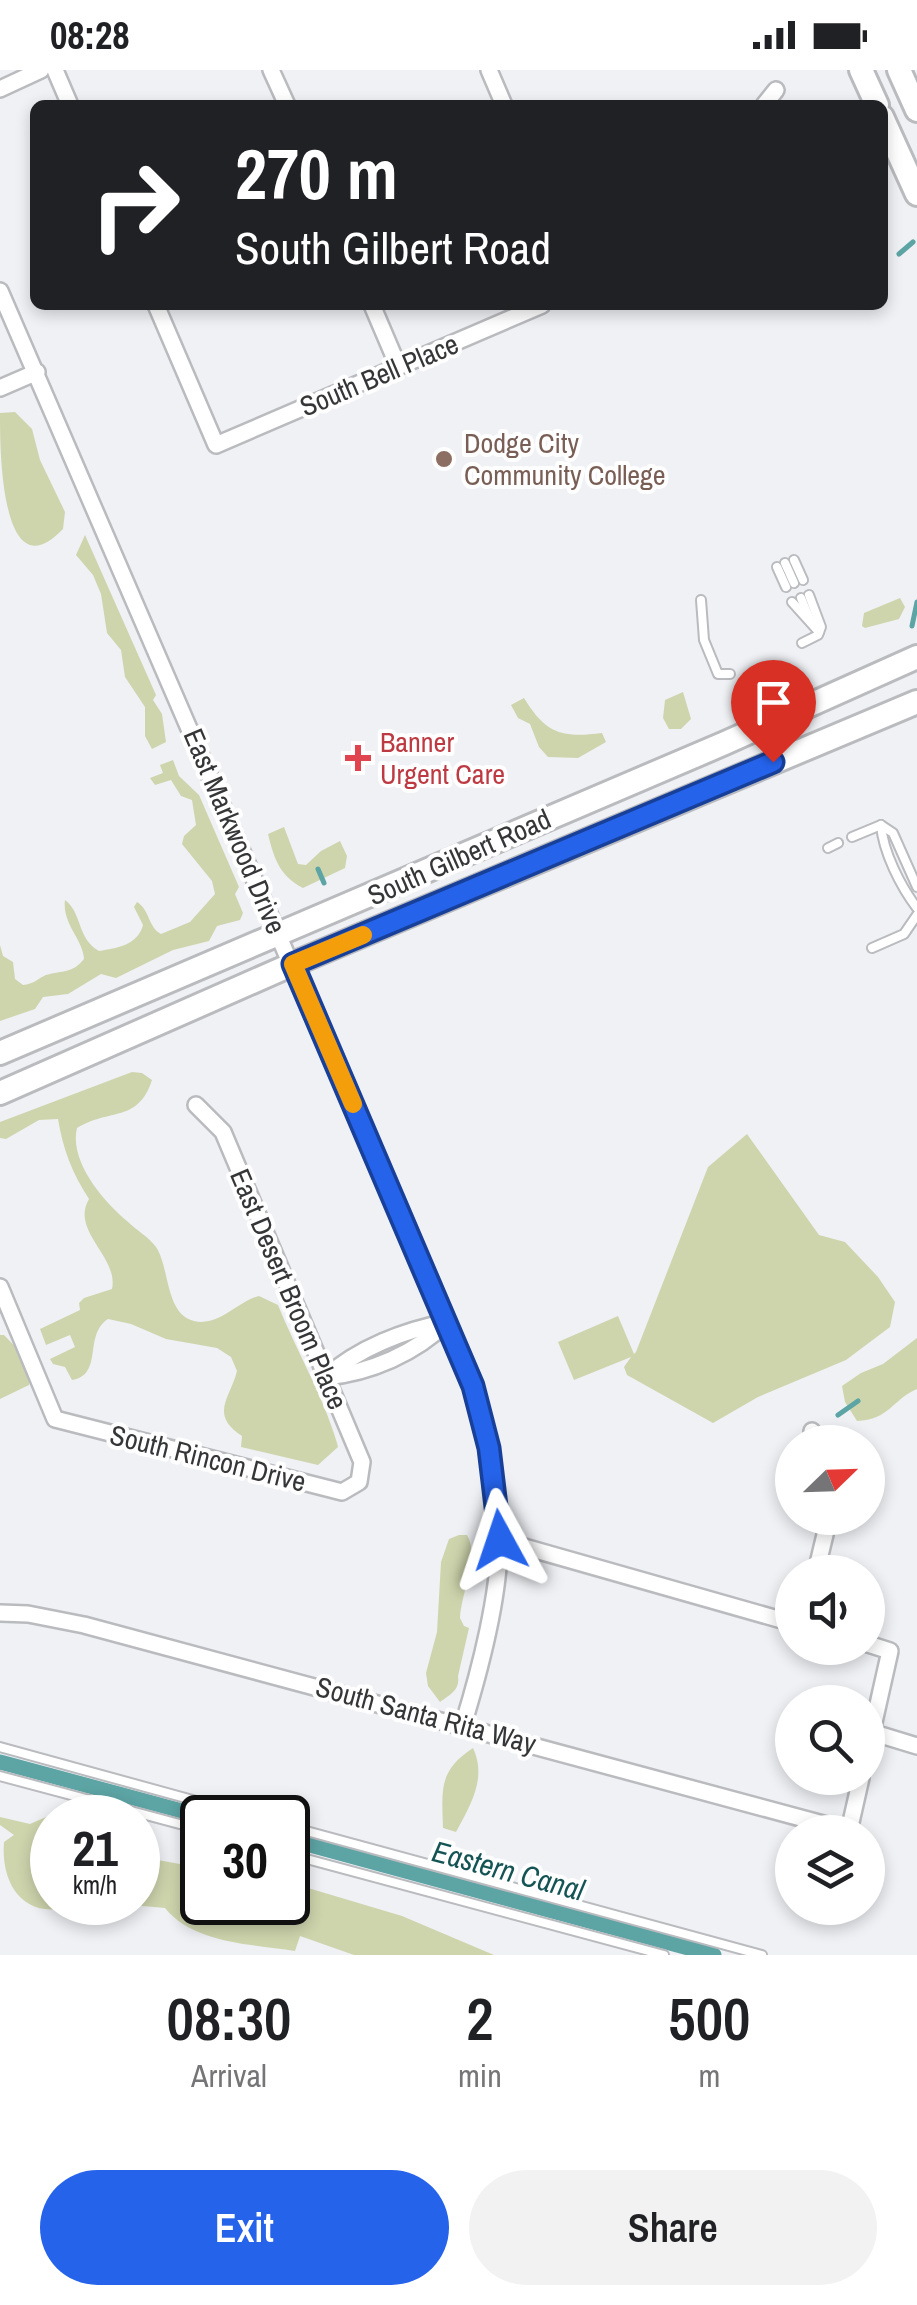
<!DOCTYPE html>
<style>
:root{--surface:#fff;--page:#f2f2f2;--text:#202124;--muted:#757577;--accent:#2563eb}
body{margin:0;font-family:"Archivo Narrow",sans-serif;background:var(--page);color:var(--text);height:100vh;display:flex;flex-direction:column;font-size:38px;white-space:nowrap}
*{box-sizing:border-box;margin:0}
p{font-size:32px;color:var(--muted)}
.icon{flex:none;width:55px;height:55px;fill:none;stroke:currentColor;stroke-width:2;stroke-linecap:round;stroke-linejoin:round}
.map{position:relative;height:1885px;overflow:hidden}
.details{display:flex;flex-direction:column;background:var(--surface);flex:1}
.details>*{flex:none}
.hud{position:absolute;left:30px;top:30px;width:858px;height:210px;border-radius:15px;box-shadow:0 5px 15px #0003;background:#202124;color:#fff;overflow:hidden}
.needle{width:65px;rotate:67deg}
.tools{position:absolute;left:775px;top:1355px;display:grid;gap:20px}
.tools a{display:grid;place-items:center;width:110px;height:110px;border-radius:50%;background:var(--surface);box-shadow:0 5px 15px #0003;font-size:50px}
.speed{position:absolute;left:30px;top:1725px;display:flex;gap:20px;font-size:50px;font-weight:700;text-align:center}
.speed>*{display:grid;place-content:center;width:130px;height:130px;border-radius:50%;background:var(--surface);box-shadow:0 5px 15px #0003;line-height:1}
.speed small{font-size:25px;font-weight:400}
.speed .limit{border:5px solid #111;border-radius:15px;background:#fff;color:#111}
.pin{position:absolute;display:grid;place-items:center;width:85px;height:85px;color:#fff;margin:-102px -42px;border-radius:50% 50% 50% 0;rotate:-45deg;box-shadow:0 0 10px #0007}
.pin .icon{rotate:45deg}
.me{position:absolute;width:110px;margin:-55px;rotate:355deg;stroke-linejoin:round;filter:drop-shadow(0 0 8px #0008)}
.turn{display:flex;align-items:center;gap:35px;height:210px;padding:0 40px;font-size:45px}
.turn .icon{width:130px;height:130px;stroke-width:2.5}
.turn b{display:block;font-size:70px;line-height:85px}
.eta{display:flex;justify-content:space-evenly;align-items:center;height:170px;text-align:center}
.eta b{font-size:60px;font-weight:600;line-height:70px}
.action{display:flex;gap:20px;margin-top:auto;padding:20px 40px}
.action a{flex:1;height:115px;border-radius:60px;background:var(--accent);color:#fff;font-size:40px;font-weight:600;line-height:115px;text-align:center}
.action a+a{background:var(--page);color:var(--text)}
.status{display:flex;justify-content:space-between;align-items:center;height:70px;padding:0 50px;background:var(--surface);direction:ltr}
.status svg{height:28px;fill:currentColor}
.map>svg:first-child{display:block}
.green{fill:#ced5ad}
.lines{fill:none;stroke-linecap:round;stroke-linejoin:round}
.stream{stroke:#5da4a5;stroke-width:5}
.canal{stroke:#5da4a5;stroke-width:15}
.lane-casing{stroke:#babbbf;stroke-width:12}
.street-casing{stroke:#babbbf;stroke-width:20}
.primary-casing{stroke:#babbbf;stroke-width:28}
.lane{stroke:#fff;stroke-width:8}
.street{stroke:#fff;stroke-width:15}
.primary{stroke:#fff;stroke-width:22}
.route-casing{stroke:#184099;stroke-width:25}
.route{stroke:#2563eb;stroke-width:18}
.slow{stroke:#f59e0b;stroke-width:18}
.education-dot{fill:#8d6e63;stroke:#fefeff;stroke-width:4}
.health-dot{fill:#e0444e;stroke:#fefeff;stroke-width:4}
.labels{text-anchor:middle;stroke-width:8;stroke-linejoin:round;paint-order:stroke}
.street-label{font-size:28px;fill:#353637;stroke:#fefeff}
.education-label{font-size:28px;fill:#785e54;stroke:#fefeff;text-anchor:start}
.health-label{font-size:28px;fill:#be3a42;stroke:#fefeff;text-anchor:start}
.water-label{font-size:30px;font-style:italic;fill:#155454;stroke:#fefeff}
</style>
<div class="status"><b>08:28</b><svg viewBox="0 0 49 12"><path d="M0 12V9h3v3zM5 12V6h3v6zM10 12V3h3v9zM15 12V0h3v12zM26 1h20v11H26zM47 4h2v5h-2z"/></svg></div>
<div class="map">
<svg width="917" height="1885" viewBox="0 0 917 1885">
<rect width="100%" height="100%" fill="#eff1f5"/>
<g class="green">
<path d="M 15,342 L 32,359 L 40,390 L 65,442 L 63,459 C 0,525 0,376 0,343 Z"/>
<polygon points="85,465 156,625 153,630 162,644 166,672 152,679 145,666 145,637 125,607 121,580 107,563 101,524 93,505 76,485"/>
<polygon points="900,528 905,537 899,549 865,558 862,556 864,543"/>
<polygon points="683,622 691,649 681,659 669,659 663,648 665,630"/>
<path d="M 524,628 C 546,664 562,668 602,663 L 606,672 L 578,688 L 548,687 L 539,677 L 530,654 L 518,648 L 511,635 Z"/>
<path d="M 173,690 L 179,706 L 199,725 L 239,817 L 235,824 L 243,843 L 240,850 L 217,856 L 209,871 L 173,880 L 116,908 L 101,904 L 68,924 L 43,927 L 35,939 L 0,951 L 0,875 L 3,886 L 13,892 L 15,909 L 23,915 C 34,914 37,909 46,905 C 63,900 72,904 84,889 C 83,869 62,854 65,830 C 82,842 77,869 99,881 C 117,878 138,875 143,855 L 134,837 L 137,832 C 150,840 148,857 161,864 L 190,852 L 215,824 L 212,811 L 182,774 L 184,766 L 196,755 L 192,730 L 181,726 L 171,710 L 155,715 L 150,708 L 163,703 L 160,695 Z"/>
<path d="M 284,757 L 298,794 L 306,795 L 321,781 L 340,771 L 347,786 L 345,798 L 303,818 C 280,806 274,789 268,764 Z"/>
<path d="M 132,1002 L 142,1003 L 152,1010 C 138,1053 110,1038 77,1058 C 69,1091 103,1131 127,1151 C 136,1160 149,1167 156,1177 C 170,1198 165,1244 194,1251 C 219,1257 238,1231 259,1226 L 278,1235 C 297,1282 323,1325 337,1373 L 338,1377 L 318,1395 L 241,1377 L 242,1366 C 209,1344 230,1329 237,1301 L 231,1287 L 217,1278 L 166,1269 L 131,1254 L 108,1249 C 83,1265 104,1305 72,1310 L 65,1297 L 53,1294 L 50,1289 L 75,1277 L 70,1265 L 46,1275 L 40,1259 L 80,1240 L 79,1233 L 84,1228 L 112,1219 C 119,1187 70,1161 89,1129 C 72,1103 63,1079 58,1049 L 39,1050 L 6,1069 L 0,1068 L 0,1052 Z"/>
<polygon points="747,1064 819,1165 845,1172 878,1207 895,1232 890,1257 846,1290 758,1327 713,1353 627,1305 624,1297 631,1287 574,1310 558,1272 618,1246 634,1284 636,1282 708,1097"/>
<polygon points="0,1265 4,1265 33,1295 29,1315 0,1329"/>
<path d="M 917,1268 L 917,1319 C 893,1329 889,1350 857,1351 L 845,1332 L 842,1316 L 861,1303 L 883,1294 Z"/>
<path d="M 459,1465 L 467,1465 C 480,1487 461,1523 460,1548 L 464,1556 L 469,1558 L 458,1606 C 460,1620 451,1624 440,1632 L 428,1616 L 426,1603 L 437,1562 L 441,1492 L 449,1469 Z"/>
<path d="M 473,1678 C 487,1708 471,1734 456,1762 L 443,1758 C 442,1720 438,1701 473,1678 Z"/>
<path d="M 90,1739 L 107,1747 L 52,1748 L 52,1832 L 78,1833 C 31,1854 0,1821 4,1772 L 14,1765 L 0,1755 L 0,1747 L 30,1754 L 62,1740 Z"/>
<path d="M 138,1780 L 141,1787 L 202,1798 L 202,1832 L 288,1832 L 288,1812 L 402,1846 L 494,1885 L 354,1885 L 300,1866 L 295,1881 C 252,1874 194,1874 165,1838 L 110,1833 L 138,1832 Z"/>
</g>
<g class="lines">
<g class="stream">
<polyline points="899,184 913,172"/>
<polyline points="912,556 917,532"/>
<polyline points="318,799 324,813"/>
<polyline points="838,1345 858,1331"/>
</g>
<g class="canal">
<polyline points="0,1692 208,1748"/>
<polyline points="288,1769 714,1885"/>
</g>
<g class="lane-casing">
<g id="lane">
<polyline points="794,490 803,510"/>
<polyline points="785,493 794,513"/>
<polyline points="777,497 786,517"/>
<polyline points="801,528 811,552"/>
<polyline points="701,530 704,570 718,604 730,604"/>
<polyline points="792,532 819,562"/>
<polyline points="802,573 818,565 821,557 809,525"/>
<polyline points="881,755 893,763 917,817"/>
<path d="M 852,767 L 881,755 C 883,782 901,817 917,838"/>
<polyline points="828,778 838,773"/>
<polyline points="872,878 904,864 917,845"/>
<polyline points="0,1677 258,1748"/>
<polyline points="0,1706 202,1760"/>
<polyline points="288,1756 762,1885"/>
<polyline points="288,1784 664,1885"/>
</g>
</g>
<g class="street-casing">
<g id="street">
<polyline points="55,0 70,35"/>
<polyline points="271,0 287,35"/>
<polyline points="489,0 504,35"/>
<polyline points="0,19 41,0"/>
<polyline points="764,35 776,20"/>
<path d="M 0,221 L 473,1316 C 487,1365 498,1415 499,1466 C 501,1520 479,1603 463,1655"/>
<polyline points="156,235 216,375 542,235"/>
<polyline points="372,235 398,296"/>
<polyline points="0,318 37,302"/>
<polyline points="0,1217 55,1349 342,1422 359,1412 362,1392 223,1062 196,1035"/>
<path d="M 326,1307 C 370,1303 416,1283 447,1252"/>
<path d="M 326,1307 C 358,1278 405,1260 447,1252"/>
<polyline points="812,1361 816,1372"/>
<polyline points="500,1470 792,1553"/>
<polyline points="816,1502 829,1448"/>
<polyline points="0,1543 28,1544 84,1555 849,1761 861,1708"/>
<polyline points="868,1574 890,1581 868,1679"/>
<polyline points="871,1662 917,1676"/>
</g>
</g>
<g class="primary-casing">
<g id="primary">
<polyline points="861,0 877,35"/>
<polyline points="899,0 917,40"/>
<polyline points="882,47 917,124"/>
<polyline points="0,983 725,673 917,587"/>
<polyline points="0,1023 293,894 917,632"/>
</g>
</g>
<use href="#lane" class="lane"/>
<use href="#street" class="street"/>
<use href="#primary" class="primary"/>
</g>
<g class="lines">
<g class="route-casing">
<polyline id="route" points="500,1470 489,1378 473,1316 293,894 773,692"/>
</g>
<use href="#route" class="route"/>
<polyline class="slow" points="353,1034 293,894 363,865"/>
</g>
<circle class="education-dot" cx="444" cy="389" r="10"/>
<path class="health-dot" d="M353 673h10v10h10v10h-10v10h-10v-10h-10v-10h10z"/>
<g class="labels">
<g class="street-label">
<text transform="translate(379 305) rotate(-23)" y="10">South Bell Place</text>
<text transform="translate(235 761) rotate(67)" y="10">East Markwood Drive</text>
<text transform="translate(459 787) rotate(-24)" y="10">South Gilbert Road</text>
<text transform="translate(289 1219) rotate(67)" y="10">East Desert Broom Place</text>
<text transform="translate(208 1388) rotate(14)" y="10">South Rincon Drive</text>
<text transform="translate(426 1645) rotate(15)" y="10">South Santa Rita Way</text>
</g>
<g class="education-label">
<text x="464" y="383">Dodge City<tspan x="464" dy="32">Community College</tspan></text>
</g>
<g class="health-label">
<text x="380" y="682">Banner<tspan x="380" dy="32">Urgent Care</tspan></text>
</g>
<g class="water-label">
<text transform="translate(508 1801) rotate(15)" y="10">Eastern Canal</text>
</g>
</g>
</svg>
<div class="tools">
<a><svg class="needle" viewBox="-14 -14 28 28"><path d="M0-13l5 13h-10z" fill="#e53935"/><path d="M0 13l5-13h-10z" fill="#757577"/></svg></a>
<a><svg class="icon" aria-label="sound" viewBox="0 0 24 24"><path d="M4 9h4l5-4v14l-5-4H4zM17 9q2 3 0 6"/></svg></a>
<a><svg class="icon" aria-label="search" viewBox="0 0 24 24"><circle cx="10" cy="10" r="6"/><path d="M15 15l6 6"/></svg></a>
<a><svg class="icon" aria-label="layers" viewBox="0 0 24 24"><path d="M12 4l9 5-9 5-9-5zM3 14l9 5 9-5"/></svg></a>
</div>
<div class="speed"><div>21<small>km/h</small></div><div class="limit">30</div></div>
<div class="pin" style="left:773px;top:692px;background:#d93025"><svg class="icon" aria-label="arrive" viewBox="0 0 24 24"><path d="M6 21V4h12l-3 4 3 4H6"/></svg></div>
<svg class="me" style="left:500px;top:1470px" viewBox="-20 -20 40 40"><path d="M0-17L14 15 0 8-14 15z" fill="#2563eb" stroke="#fff" stroke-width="4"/></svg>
<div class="hud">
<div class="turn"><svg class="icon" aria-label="right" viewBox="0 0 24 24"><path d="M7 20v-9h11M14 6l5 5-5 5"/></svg><div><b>270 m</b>South Gilbert Road</div></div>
</div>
</div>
<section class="details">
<div class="eta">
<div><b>08:30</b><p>Arrival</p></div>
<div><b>2</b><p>min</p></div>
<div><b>500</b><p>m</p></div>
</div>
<div class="action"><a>Exit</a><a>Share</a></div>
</section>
